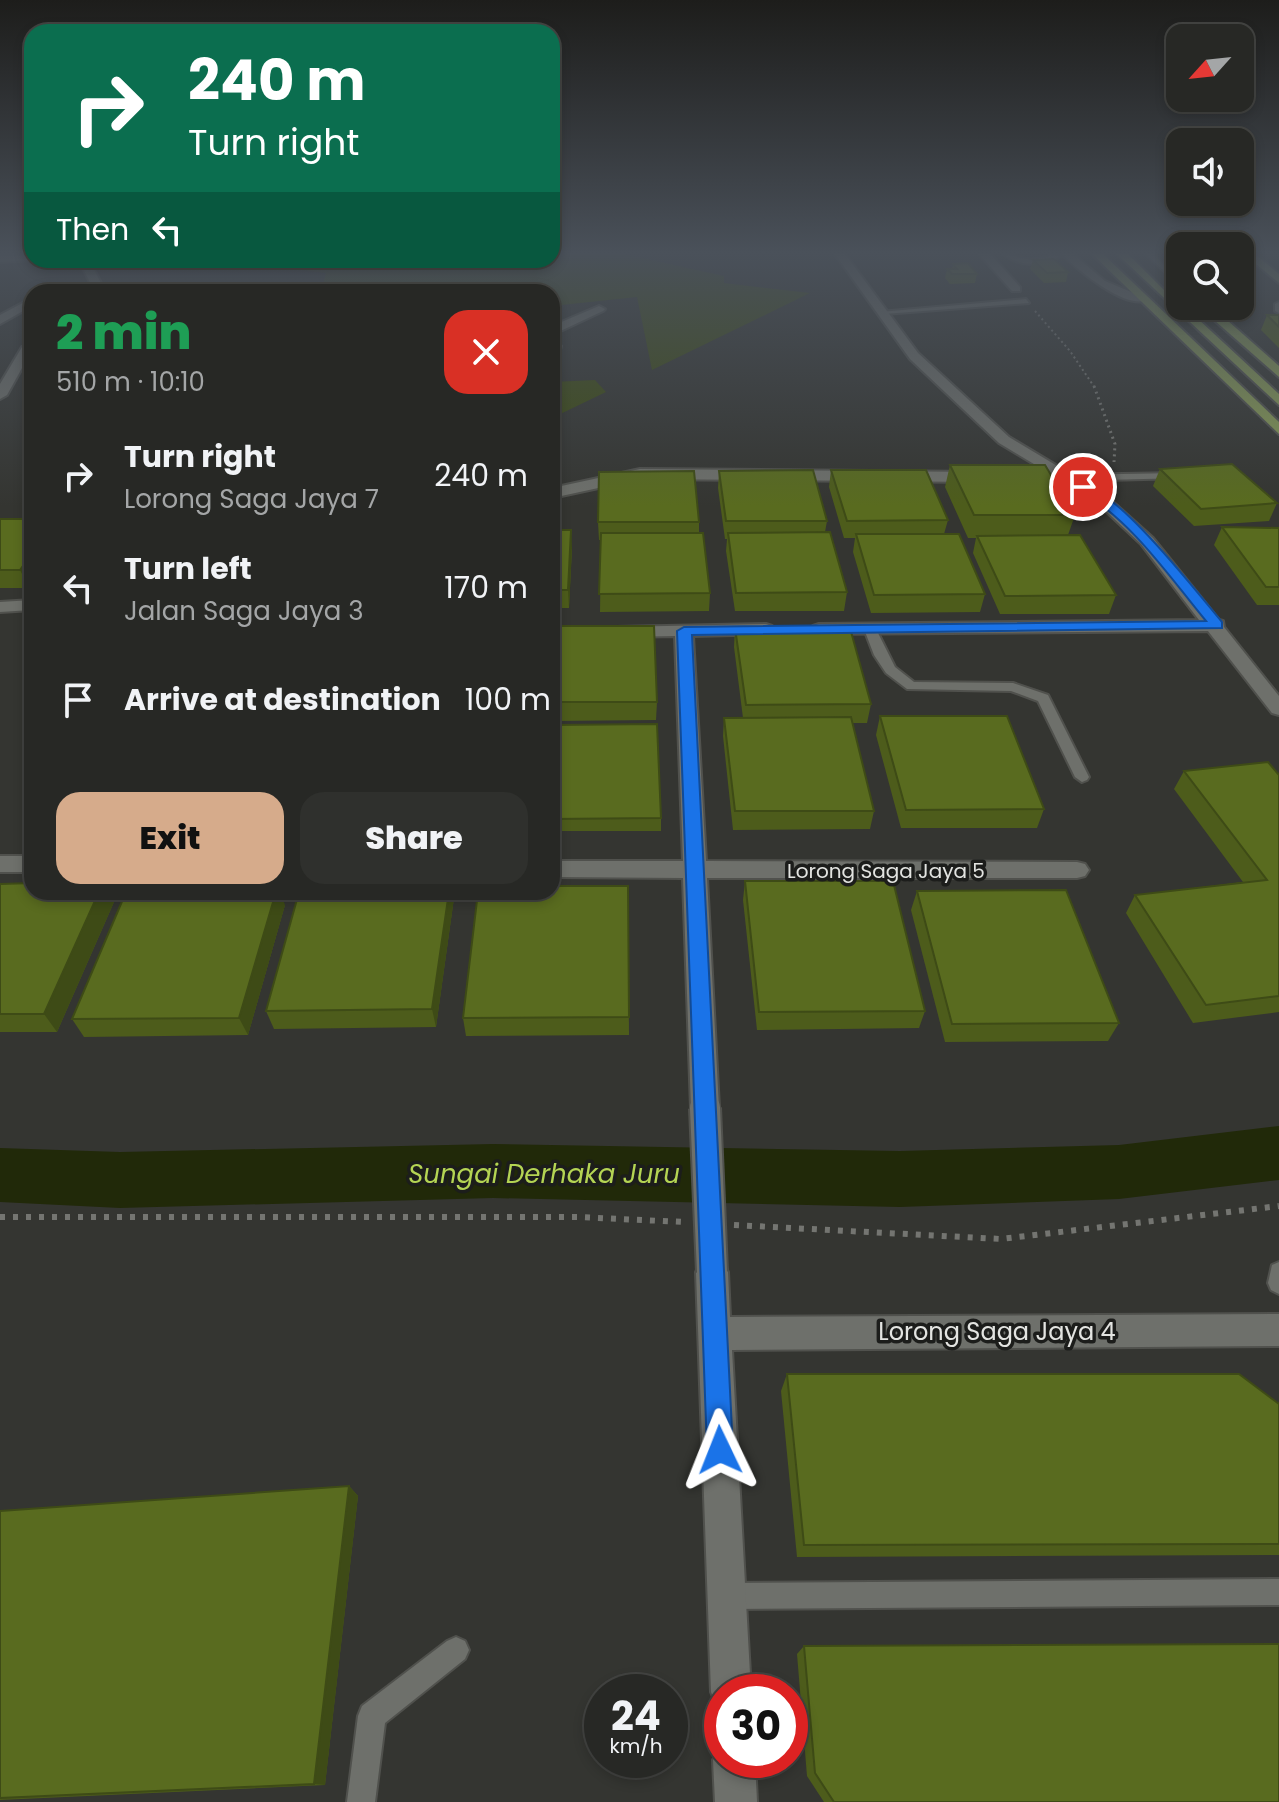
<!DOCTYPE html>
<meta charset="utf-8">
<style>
:root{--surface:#272825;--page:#2f302d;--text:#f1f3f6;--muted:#a4a6a7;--line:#434442;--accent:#d6ab8b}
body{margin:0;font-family:Poppins,sans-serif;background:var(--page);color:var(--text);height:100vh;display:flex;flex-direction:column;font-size:30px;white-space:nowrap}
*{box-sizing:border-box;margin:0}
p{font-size:26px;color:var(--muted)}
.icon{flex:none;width:44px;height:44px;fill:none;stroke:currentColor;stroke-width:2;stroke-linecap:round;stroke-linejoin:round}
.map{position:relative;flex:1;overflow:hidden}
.drawer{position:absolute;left:24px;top:284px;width:536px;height:616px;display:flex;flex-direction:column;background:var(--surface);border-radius:24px;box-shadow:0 4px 12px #0003,0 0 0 2px var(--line)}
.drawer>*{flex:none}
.banner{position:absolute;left:24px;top:24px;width:536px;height:244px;border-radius:24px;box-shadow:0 4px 12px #0003,0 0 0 2px var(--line);background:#0b6e4f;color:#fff;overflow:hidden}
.needle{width:52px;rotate:243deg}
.fabs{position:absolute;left:1166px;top:24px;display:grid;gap:16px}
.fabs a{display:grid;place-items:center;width:88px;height:88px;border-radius:16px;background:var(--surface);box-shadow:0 4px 12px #0003,0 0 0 2px var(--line);font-size:40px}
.speed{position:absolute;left:584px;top:1674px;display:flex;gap:16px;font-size:40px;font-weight:700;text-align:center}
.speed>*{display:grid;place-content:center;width:104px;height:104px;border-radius:50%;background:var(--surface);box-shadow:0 4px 12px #0003,0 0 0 2px var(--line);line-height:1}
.speed small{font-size:20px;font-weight:400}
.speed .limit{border:12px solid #d22;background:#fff;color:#111}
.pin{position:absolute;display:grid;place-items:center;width:68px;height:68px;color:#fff;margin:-34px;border:4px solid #fff;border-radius:50%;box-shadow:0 2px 8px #0007}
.me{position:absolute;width:88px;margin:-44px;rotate:358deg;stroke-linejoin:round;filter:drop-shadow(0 0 6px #0008)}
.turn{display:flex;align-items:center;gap:28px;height:168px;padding:0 32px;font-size:36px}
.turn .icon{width:104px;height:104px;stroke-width:2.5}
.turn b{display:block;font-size:56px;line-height:68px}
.then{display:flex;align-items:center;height:76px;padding:0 32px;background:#0003;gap:16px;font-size:30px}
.round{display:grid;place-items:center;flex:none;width:84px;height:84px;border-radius:24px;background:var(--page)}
.overview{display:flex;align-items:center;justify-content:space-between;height:136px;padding:0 32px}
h1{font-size:48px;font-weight:800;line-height:60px;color:#1e9e55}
.primary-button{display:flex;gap:16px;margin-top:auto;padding:16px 32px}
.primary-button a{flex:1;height:92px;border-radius:24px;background:var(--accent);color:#111;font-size:32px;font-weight:800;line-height:92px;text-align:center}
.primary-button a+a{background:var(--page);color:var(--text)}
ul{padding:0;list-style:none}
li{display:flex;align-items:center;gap:24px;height:112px;padding:0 32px}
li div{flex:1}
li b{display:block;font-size:30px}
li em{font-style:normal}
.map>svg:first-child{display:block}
.green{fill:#3d4b12}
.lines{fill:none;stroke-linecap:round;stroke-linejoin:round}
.river{fill:#212909;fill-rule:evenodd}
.service-casing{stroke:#50514d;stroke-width:4}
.minor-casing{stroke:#50514d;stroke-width:4}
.primary-casing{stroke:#50514d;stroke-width:4}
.motorway-casing{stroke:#50514d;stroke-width:4}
.path-far2{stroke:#747571;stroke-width:2;stroke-dasharray:2 3;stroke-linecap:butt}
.path-far1{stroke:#747571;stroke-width:3;stroke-dasharray:2 4;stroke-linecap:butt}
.path{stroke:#747571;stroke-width:6;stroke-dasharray:5 8;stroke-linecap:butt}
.service{fill:#6e706b;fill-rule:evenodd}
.minor{fill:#6e706b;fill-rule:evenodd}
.primary{fill:#7d895e;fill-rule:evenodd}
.motorway{fill:#879a55;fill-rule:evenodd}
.minor-bridge-casing{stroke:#50514d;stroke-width:34;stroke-linecap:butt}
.minor-bridge{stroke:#6e706b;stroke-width:30}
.wall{fill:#4d5c1b}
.shaded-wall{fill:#3e4b16}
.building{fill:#596b1f;stroke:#3e4b16;stroke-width:2}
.route{fill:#1a73e8;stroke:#114b97;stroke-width:2}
.labels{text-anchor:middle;stroke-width:7;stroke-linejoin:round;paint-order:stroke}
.street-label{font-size:20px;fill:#e3e4e1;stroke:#1c1d1b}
.near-street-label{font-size:24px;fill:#e3e4e1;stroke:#1c1d1b}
.near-water-label{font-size:26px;font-style:italic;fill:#b4d453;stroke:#1c1d1b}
</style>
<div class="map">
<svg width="1279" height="1802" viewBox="0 0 1279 1802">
<rect width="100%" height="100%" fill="#343531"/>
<g class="green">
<polygon points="552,254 624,254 724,276 724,283 810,293 652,370 637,297 552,306 552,292 321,292 326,273 250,263 249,260 552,260"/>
<polygon points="595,380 606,392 552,418 552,382"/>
</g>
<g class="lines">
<polygon class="river" points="1279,1126 1279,1180 1119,1199 900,1207 493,1198 120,1208 0,1202 0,1148 120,1152 493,1144 900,1151 1119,1145"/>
<g class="service-casing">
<g id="service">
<path d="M 1004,254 L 1031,260 L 1048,257 L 1050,254 L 1060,256 C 1043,267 1019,267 1004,254 Z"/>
<polygon points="1146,254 1153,254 1180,280 1180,286"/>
<polygon points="1169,254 1176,254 1180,257 1180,263"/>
<polygon points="1026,299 1029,303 884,314 880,312"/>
<polygon points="1279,302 1279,313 1275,311 1275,304"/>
<polygon points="1179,473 1183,474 1183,478 1067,481 1062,478 1067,475"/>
<polygon points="870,625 876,629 895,667 914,682 1013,683 1048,695 1089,777 1087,780 1082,782 1075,777 1038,701 1011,691 907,689 886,673 874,655 864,629"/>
<polygon points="1279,1262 1279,1294 1271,1290 1268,1283 1272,1265"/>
<polygon points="1279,1579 1279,1605 726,1609 717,1605 713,1596 717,1587 726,1583"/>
<polygon points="456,1637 465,1641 469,1650 465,1659 385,1723 375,1802 347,1802 358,1716 362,1706 447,1641"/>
</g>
</g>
<g class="minor-casing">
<g id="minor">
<polygon points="835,254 845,254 918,353 1009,437 1104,494 1153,538 1219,620 1223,621 1224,627 1279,696 1279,715 1272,713 1208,631 813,634 813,626 819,624 1199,620 1141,544 1094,500 999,443 910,359"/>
<polygon points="979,254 990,254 1020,287 1020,291 1012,291"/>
<path d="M 1062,254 L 1073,254 L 1105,281 L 1148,299 C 1128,312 1076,269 1062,254 Z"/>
<polygon points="32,255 32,260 36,260 0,262 0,256"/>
<polygon points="79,260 89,260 103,287 113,292 94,291"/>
<polygon points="32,298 32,306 0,324 0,315"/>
<polygon points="599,306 605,309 603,311 552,335 552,326"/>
<polygon points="552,339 561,346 558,357 552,361"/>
<polygon points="22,347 32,350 7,395 0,399 0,384"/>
<polygon points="640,469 979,472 987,477 979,482 640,479 552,498 552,488"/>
<polygon points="32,600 32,610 0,612 0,602"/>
<polygon points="766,624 772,626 772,634 693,636 706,861 1077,862 1085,864 1089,870 1085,876 1077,878 707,878 719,1108 715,1117 705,1120 695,1117 691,1108 683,878 552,877 552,861 683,861 675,636 623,637 617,635 617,627"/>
<rect x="0" y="856" width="32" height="16"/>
<polygon points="712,1256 723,1261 728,1272 730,1317 1279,1314 1279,1346 732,1350 751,1692 722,1692 722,1709 717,1706 711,1692 696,1272 701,1261"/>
<polygon points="722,1744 722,1760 755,1760 757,1802 715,1802 713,1760"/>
</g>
</g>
<g class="primary-casing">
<polygon id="primary" points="1244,254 1255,254 1279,274 1279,283"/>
</g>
<g class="motorway-casing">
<g id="motorway">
<polygon points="1092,254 1103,254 1279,422 1279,434"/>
<polygon points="1117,254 1128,254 1180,306 1184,306 1279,394 1279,405"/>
<polygon points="1198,306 1211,306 1279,366 1279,377"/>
</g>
</g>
<polyline class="path-far2" points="1035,311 1070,351 1095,388"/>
<polyline class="path-far1" points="1094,386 1115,444 1114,462"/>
<g class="path">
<polyline points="0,1217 578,1217 684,1222"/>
<polyline points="734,1225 1001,1239 1279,1206"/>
</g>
<use href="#service" class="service"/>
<use href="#minor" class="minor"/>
<use href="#primary" class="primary"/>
<use href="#motorway" class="motorway"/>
<g class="minor-bridge-casing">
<polyline id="minor-bridge" points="705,1108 712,1272"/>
</g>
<use href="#minor-bridge" class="minor-bridge"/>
</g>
<g class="wall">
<polygon points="1033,260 1068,272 1066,282 1044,283 1030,269"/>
<polygon points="953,264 977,274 975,283 950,284 945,278 947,269 952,269"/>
<polygon points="1240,268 1246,273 1242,282 1240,282"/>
<polygon points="1267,315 1279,315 1279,348 1261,330"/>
<polygon points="950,465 1075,515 1068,535 1116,595 1109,614 1000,614 973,553 976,538 968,538 945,487"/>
<polygon points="1160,469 1277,503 1269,521 1194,526 1153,486"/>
<polygon points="831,470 948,520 944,534 985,594 980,612 871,613 853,552 855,538 844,538 829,487"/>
<polygon points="719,471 827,521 825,532 847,592 844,611 735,611 726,551 727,539 725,539 718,488"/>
<polygon points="0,519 29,588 0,588"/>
<polygon points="598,522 699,522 699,533 710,593 709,611 600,612 601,540 599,540"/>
<polygon points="1222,527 1279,528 1279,605 1257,605 1214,545"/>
<polygon points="552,530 572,548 569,608 552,608"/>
<polygon points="552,626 657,702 656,720 552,721"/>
<polygon points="735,628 871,704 867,723 852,723 874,811 870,829 733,830 723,736 724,718 743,718 734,647"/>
<polygon points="880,716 1044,809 1037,828 901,828 876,735"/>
<polygon points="552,725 661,818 661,831 552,831"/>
<polygon points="1184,771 1279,775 1279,1012 1193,1023 1126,913 1135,895 1243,882 1174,789"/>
<polygon points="745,881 925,1011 919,1028 757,1030 743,900"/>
<polygon points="0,884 32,892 109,892 114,902 57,1032 0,1032"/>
<polygon points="628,886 629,1035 466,1036 463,1018"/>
<polygon points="917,891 1119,1023 1108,1041 945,1042 911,910"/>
<polygon points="299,892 453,892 454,898 436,1027 274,1029 266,1011"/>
<polygon points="285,905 248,1035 84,1037 72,1019"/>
<polygon points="787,1374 1279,1404 1279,1555 797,1557 781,1391"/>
<polygon points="349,1486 358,1496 325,1785 0,1800 0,1511"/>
<polygon points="804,1646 1279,1802 824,1802 807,1776 797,1654"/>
</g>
<g class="shaded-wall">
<polygon points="571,530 572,548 569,608 568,590"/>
<polygon points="32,553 32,583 29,588 20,570"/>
<polygon points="99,892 109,892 114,902 57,1032 44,1014"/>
<polygon points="276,892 280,892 285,905 248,1035 239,1018"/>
<polygon points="449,892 453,892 454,898 436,1027 432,1009"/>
<polygon points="349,1486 358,1496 325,1785 314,1784"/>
</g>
<g class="building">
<polygon points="1054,259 1068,272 1047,273 1033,260"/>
<polygon points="968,263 977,274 952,274 947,269 957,269 953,264"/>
<polygon points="1267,315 1279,315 1279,327"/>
<polygon points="1232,464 1277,503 1201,509 1160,469"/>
<polygon points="950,465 1045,465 1075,515 974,515"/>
<polygon points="813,470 827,521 726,521 719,471"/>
<polygon points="831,470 926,470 948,520 847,521"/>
<polygon points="694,471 699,522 598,522 599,472"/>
<polygon points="0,519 32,519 32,553 20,570 0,570"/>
<polygon points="1222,527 1279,528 1279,587 1266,587"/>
<polygon points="552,530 571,530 568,590 552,590"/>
<polygon points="830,532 847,592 736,593 728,533"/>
<polygon points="601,533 703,533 710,593 599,594"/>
<polygon points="856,534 959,534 985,594 874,595"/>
<polygon points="1080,535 1116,595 1005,596 977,536"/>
<polygon points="552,626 654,626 657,702 552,702"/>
<polygon points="735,628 850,628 871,704 746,705"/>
<polygon points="880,716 1007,716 1044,809 906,810"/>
<polygon points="851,717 874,811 735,811 724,718"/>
<polygon points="657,724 661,818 552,819 552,725"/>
<polygon points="1268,762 1279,775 1279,996 1206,1005 1135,895 1267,880 1184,771"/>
<polygon points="745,881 893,881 925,1011 759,1012"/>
<polygon points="32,883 32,892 99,892 44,1014 0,1014 0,884"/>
<polygon points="552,886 628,886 629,1017 463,1018 478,892 552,892"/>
<polygon points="1066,890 1119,1023 952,1024 917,891"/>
<polygon points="126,892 276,892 239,1018 72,1019"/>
<polygon points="299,892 449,892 432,1009 266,1011"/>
<polygon points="787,1374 1239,1374 1279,1404 1279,1544 804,1545"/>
<polygon points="349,1486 314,1784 0,1798 0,1511"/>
<polygon points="1279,1644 1279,1802 834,1802 815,1773 804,1646"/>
</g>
<linearGradient id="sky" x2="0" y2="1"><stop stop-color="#1d1d1b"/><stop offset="0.5" stop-color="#4a515a"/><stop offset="1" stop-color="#4a515a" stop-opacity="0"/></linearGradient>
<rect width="1279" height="506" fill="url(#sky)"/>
<path class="route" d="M 1079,485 C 1112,482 1199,595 1222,622 L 1222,628 L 692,635 L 733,1450 L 730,1460 L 720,1464 L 710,1460 L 707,1450 L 677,631 L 684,627 L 1206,621 C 1168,575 1132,521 1079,490 Z"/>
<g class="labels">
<g class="street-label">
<text x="886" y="878">Lorong Saga Jaya 5</text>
</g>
<g class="near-street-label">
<text x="997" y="1340">Lorong Saga Jaya 4</text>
</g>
<g class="near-water-label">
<text x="544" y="1183">Sungai Derhaka Juru</text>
</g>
</g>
</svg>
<div class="fabs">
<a><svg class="needle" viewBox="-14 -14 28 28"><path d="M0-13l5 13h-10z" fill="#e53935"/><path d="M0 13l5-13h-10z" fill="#a4a6a7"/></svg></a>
<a><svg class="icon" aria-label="sound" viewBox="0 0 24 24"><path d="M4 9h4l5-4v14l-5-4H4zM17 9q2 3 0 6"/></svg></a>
<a><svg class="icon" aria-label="search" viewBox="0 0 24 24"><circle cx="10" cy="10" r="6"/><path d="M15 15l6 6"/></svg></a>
</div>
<div class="speed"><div>24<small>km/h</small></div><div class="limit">30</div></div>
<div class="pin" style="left:1083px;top:487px;background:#d93025"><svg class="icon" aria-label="arrive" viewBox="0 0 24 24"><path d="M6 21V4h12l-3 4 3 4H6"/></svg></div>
<svg class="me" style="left:720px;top:1450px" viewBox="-20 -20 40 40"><path d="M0-17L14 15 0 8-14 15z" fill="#1a73e8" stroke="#fff" stroke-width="4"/></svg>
<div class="banner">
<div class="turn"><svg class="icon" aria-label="right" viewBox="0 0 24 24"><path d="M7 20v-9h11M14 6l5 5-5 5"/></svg><div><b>240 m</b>Turn right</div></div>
<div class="then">Then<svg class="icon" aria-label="left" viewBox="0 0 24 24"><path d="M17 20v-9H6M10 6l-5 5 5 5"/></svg></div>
</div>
<section class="drawer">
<div class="overview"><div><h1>2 min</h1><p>510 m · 10:10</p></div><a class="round" style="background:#d93025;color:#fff"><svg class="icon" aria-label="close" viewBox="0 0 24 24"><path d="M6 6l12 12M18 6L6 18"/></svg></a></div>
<ul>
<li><svg class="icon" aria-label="right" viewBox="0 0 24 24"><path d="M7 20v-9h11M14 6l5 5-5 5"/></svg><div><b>Turn right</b><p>Lorong Saga Jaya 7</p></div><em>240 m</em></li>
<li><svg class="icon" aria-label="left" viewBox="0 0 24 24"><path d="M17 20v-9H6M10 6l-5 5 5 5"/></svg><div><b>Turn left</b><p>Jalan Saga Jaya 3</p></div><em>170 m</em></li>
<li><svg class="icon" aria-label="arrive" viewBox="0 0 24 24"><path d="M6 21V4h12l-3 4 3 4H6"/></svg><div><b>Arrive at destination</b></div><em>100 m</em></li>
</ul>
<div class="primary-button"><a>Exit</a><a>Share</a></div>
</section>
</div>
